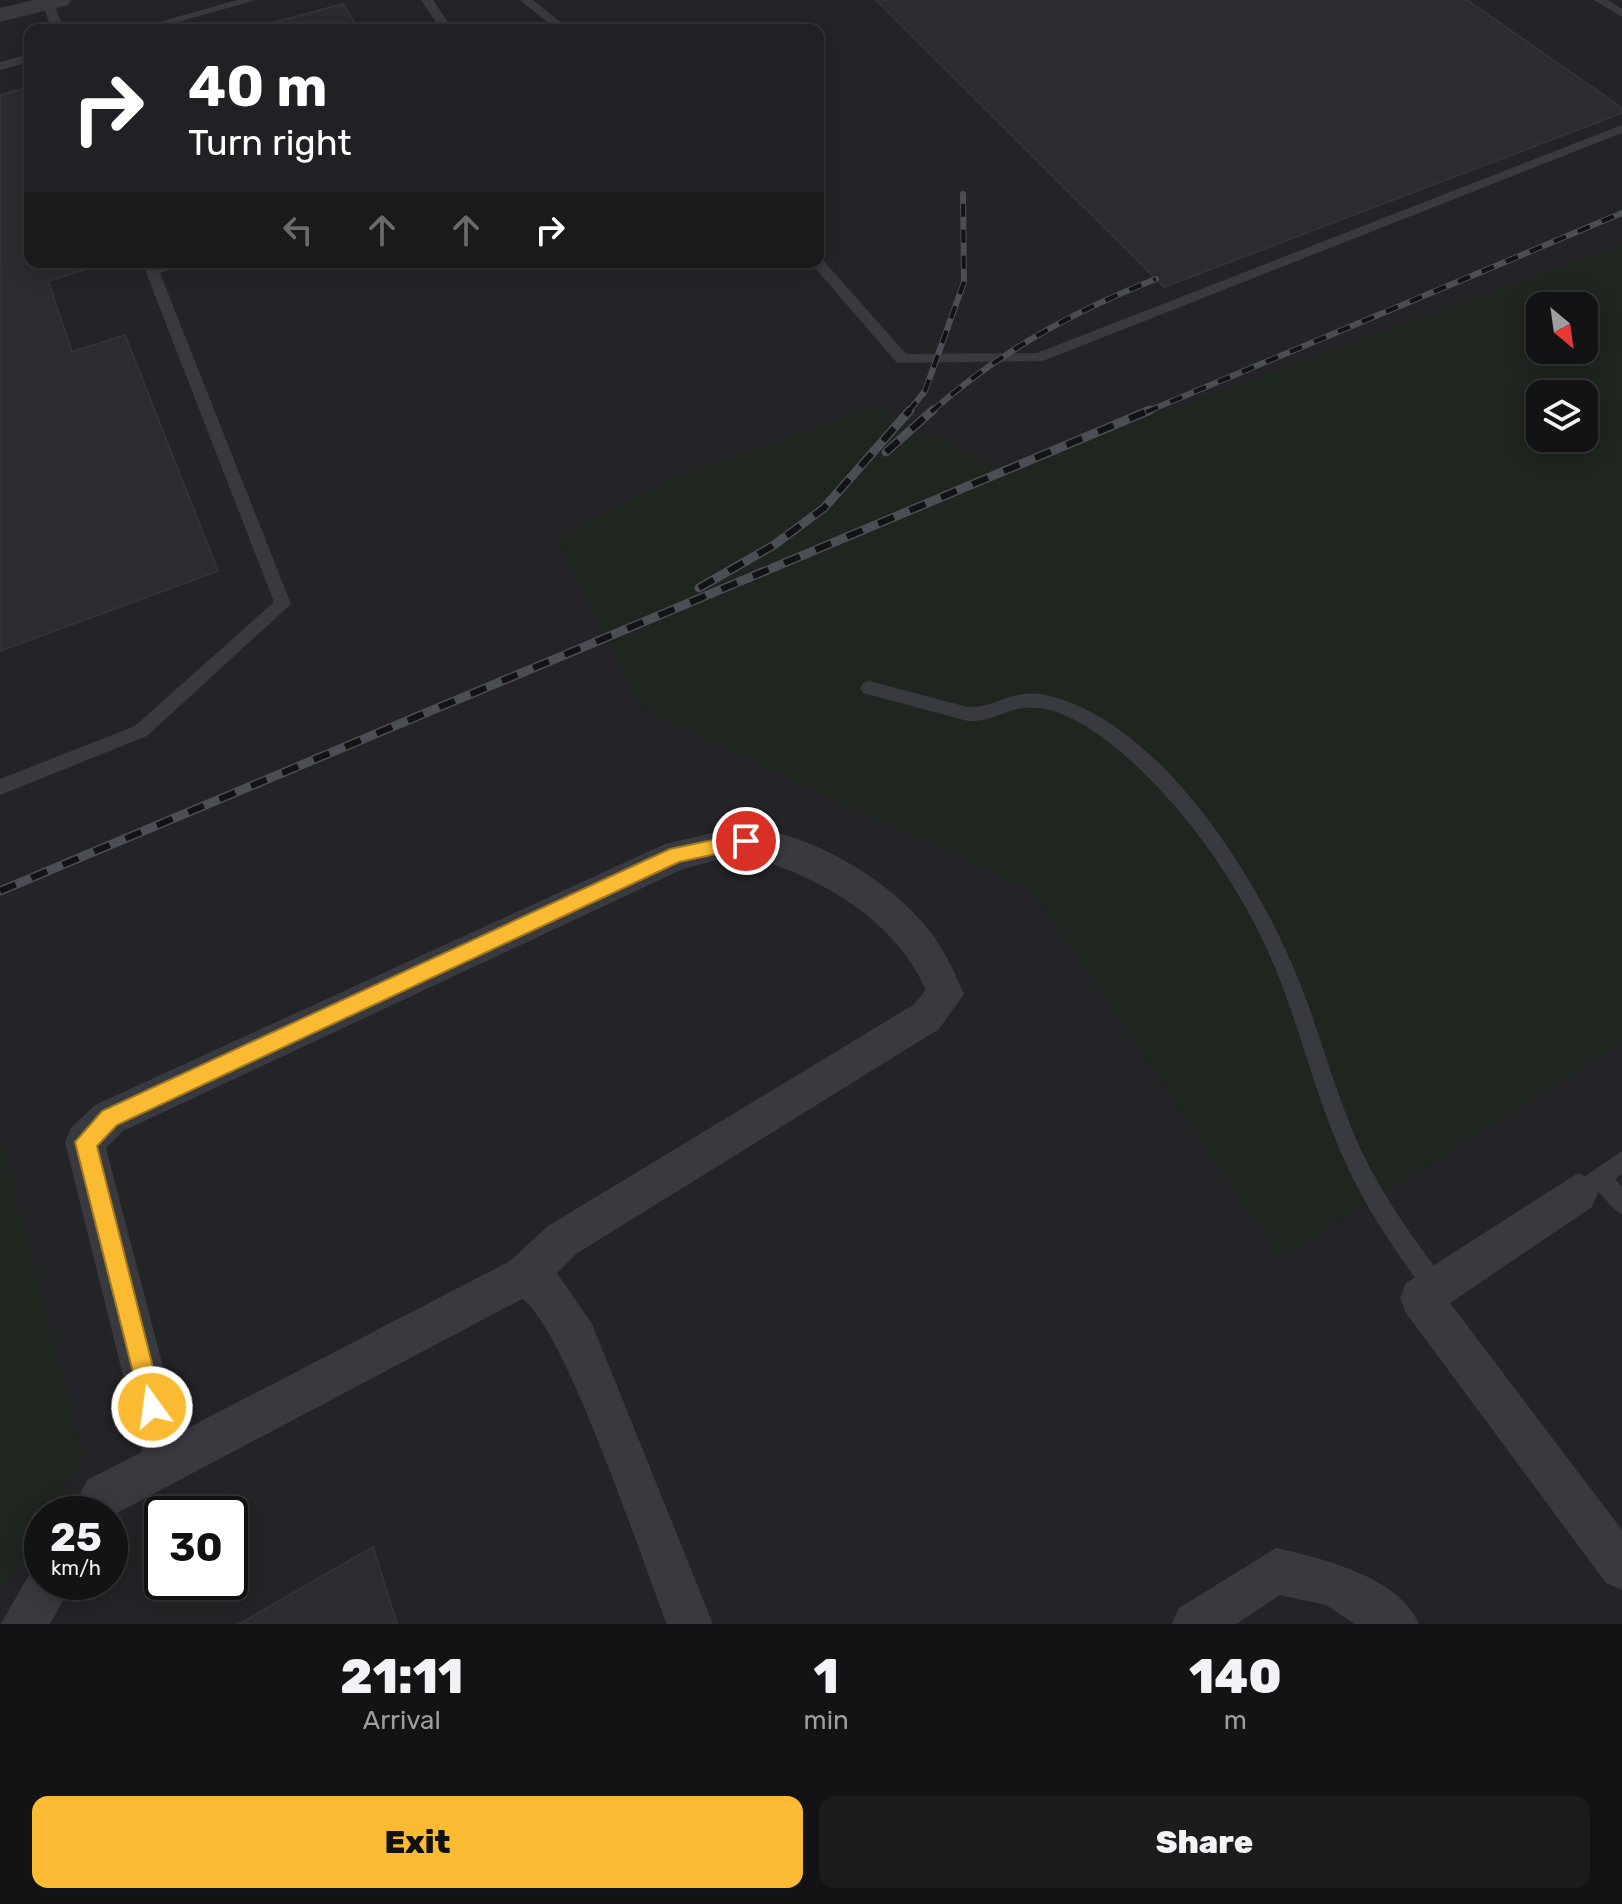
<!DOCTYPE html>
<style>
:root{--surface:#131214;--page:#1c1b1d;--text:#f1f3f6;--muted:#9d9ea0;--line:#323234;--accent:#fabb32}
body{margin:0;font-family:Rubik,sans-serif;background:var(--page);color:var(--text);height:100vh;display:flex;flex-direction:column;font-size:30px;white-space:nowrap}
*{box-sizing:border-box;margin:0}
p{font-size:26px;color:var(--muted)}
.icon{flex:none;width:44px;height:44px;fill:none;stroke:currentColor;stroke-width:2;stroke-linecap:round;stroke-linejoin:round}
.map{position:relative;height:1624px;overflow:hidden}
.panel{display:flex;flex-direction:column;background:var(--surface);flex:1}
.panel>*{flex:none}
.top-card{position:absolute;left:24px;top:24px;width:800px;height:244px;border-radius:16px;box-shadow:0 4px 20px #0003,0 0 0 2px var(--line);background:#202124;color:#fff;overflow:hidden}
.needle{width:52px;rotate:151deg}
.buttons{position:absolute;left:1526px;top:292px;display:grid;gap:16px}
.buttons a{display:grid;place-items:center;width:72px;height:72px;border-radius:16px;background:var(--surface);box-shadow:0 4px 20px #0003,0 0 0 2px var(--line);font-size:40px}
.speed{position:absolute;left:24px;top:1496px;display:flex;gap:16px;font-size:40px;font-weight:700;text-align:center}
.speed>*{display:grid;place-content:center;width:104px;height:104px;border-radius:50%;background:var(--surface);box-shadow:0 4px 20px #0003,0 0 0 2px var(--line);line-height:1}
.speed small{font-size:20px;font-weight:400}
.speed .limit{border:4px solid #111;border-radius:12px;background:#fff;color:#111}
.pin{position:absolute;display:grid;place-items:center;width:68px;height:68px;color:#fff;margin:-34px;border:4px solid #fff;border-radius:50%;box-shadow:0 2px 8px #0007}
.me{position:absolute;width:88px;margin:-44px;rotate:346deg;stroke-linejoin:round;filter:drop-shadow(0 0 6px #0008)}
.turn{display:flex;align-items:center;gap:28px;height:168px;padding:0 32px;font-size:36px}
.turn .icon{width:104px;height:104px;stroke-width:2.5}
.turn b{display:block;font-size:56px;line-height:68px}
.lanes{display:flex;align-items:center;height:76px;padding:0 32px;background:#0003;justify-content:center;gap:40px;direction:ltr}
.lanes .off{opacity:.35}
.eta{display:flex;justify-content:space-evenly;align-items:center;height:136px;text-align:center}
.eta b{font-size:48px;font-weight:800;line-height:56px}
.cta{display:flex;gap:16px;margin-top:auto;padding:16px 32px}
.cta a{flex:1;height:92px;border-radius:16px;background:var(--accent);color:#111;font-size:32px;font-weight:800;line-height:92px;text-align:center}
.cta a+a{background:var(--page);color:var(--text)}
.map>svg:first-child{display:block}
.built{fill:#242428;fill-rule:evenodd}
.green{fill:#1e261f;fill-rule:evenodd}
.building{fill:#2c2b2f;stroke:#333237;stroke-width:2}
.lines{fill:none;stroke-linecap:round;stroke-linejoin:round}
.service{fill:#393a40;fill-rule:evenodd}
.minor{fill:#393a40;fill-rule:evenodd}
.rail-far1-casing{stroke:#4c4e55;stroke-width:6}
.rail-casing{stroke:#4c4e55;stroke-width:9}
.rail-far1{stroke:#131316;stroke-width:4;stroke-dasharray:13;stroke-linecap:butt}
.rail{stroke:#131316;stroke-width:6;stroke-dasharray:17;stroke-linecap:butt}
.route{fill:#fabb32;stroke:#a27a20;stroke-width:2}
</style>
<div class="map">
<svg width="1622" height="1624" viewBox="0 0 1622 1624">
<rect width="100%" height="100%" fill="#19181b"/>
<path class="built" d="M 0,0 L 1622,0 L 1622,1624 L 0,1624 ZM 30,30 L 818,30 L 818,262 L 30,262 ZM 1540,306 L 1584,306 L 1584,350 L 1540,350 ZM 1540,394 L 1584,394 L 1584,438 L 1540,438 ZM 42,1514 L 110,1514 L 110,1582 L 42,1582 ZM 162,1514 L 230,1514 L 230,1582 L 162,1582 Z"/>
<g class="green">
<path d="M 1622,244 L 1622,1043 L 1281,1259 L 1031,891 L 642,710 L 557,539 L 670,479 L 873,407 L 1003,470 ZM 1540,306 L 1584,306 L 1584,350 L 1540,350 ZM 1540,394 L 1584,394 L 1584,438 L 1540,438 Z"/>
<polygon points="0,1130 84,1457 49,1514 42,1514 42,1526 8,1582 0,1587"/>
</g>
<g class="building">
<polygon points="876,0 1467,0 1622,108 1622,113 1164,287"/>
<polygon points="343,4 359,30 245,30"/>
<polygon points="29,87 30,262 97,262 98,266 48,281 72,352 125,335 218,571 0,651 0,95"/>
<polygon points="373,1547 397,1624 239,1624"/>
</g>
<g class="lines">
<g class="service">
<polygon points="50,0 54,3 64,30 52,30 42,3"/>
<polygon points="237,0 256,0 150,30 131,30"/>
<polygon points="421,0 433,0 453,30 441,30"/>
<polygon points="520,0 533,0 570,30 557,30"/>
<polygon points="1594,0 1608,0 1622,9 1622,17"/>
<polygon points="30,54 30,62 0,70 0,62"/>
<polygon points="1622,125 1622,133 1043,361 897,363 810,262 822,259 906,354 1037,353"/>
<polygon points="142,262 156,262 157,265 187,262 160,273 291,604 147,736 0,795 0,779 135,726 274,602"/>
<path d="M 869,681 L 968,707 C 996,708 1013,688 1045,695 C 1159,719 1259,879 1299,981 C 1322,1038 1336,1097 1362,1152 C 1384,1198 1414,1239 1444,1280 L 1447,1288 L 1444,1296 L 1436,1299 L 1428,1296 C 1399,1255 1369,1214 1348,1168 C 1319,1107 1304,1042 1280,980 C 1250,903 1203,832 1145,774 C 1119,749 1085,720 1050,710 C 1010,700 1000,723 968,721 L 863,693 L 860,688 L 863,683 Z"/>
<polygon points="1622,1151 1622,1174 1615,1179 1622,1187 1622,1214 1615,1210 1598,1191 1578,1204 1571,1200 1567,1193 1571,1186"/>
</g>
<g class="minor">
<polygon points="34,0 71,0 68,5 0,22 0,8"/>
<path d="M 742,826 C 809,833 886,877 928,929 C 944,949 954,971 964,994 L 939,1029 L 576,1254 L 557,1273 L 592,1324 L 713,1624 L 667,1624 C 643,1564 565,1327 522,1299 L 119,1512 L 110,1526 L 110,1514 L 70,1514 L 87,1480 L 142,1452 L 65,1142 L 71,1128 L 95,1105 L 665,844 ZM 749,857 C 820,876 895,920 926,990 L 913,1005 L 548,1226 L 510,1261 L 180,1432 L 106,1148 L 123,1131 L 683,869 L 724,858 Z"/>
<polygon points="1578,1173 1592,1179 1598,1193 1592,1207 1450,1303 1622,1530 1622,1590 1606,1583 1406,1313 1400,1298 1406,1283"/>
<path d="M 1276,1548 C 1321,1558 1400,1577 1419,1624 L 1355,1624 L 1326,1605 L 1280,1595 L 1236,1624 L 1172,1624 L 1179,1608 Z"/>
<polygon points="42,1562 42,1582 73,1582 50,1624 1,1624 34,1566"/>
</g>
<g class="rail-far1-casing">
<g id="rail-far1">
<polyline points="908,412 925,391 964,282 963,194"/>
<path d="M 931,412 C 999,352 1072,312 1156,279"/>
<polyline points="1146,412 1622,213"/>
</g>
</g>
<g class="rail-casing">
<g id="rail">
<polyline points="886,452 933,410"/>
<polyline points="699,588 774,545 824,508 910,410"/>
<polyline points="0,891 1150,410"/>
</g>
</g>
<use href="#rail-far1" class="rail-far1"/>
<use href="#rail" class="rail"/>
</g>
<polygon class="route" points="746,833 753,835 753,846 679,862 117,1125 97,1146 163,1407 160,1416 152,1419 144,1416 75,1142 102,1111 670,849"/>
</svg>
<div class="buttons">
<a><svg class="needle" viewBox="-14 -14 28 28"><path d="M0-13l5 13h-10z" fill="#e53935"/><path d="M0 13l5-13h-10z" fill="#9d9ea0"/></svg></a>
<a><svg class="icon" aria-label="layers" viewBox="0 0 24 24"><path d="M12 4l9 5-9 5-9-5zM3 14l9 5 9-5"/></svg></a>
</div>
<div class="speed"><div>25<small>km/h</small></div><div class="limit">30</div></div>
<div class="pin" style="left:746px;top:841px;background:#d93025"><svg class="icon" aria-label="arrive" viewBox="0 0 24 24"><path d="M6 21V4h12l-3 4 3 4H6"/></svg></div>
<svg class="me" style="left:152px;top:1407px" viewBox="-20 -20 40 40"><circle r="17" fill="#fabb32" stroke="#fff" stroke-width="3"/><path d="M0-11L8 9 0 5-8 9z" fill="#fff"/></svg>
<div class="top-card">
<div class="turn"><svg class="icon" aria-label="right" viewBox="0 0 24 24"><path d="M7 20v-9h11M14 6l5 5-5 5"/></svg><div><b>40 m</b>Turn right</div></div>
<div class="lanes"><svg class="icon off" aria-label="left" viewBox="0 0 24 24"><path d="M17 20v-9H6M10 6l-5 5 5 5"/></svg><svg class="icon off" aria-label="ahead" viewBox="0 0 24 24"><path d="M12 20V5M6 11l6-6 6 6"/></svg><svg class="icon off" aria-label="ahead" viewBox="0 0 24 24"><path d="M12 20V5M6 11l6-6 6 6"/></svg><svg class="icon" aria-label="right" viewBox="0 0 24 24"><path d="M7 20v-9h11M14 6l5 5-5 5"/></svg></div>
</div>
</div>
<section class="panel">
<div class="eta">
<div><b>21:11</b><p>Arrival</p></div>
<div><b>1</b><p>min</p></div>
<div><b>140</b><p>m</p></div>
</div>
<div class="cta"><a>Exit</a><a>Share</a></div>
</section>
